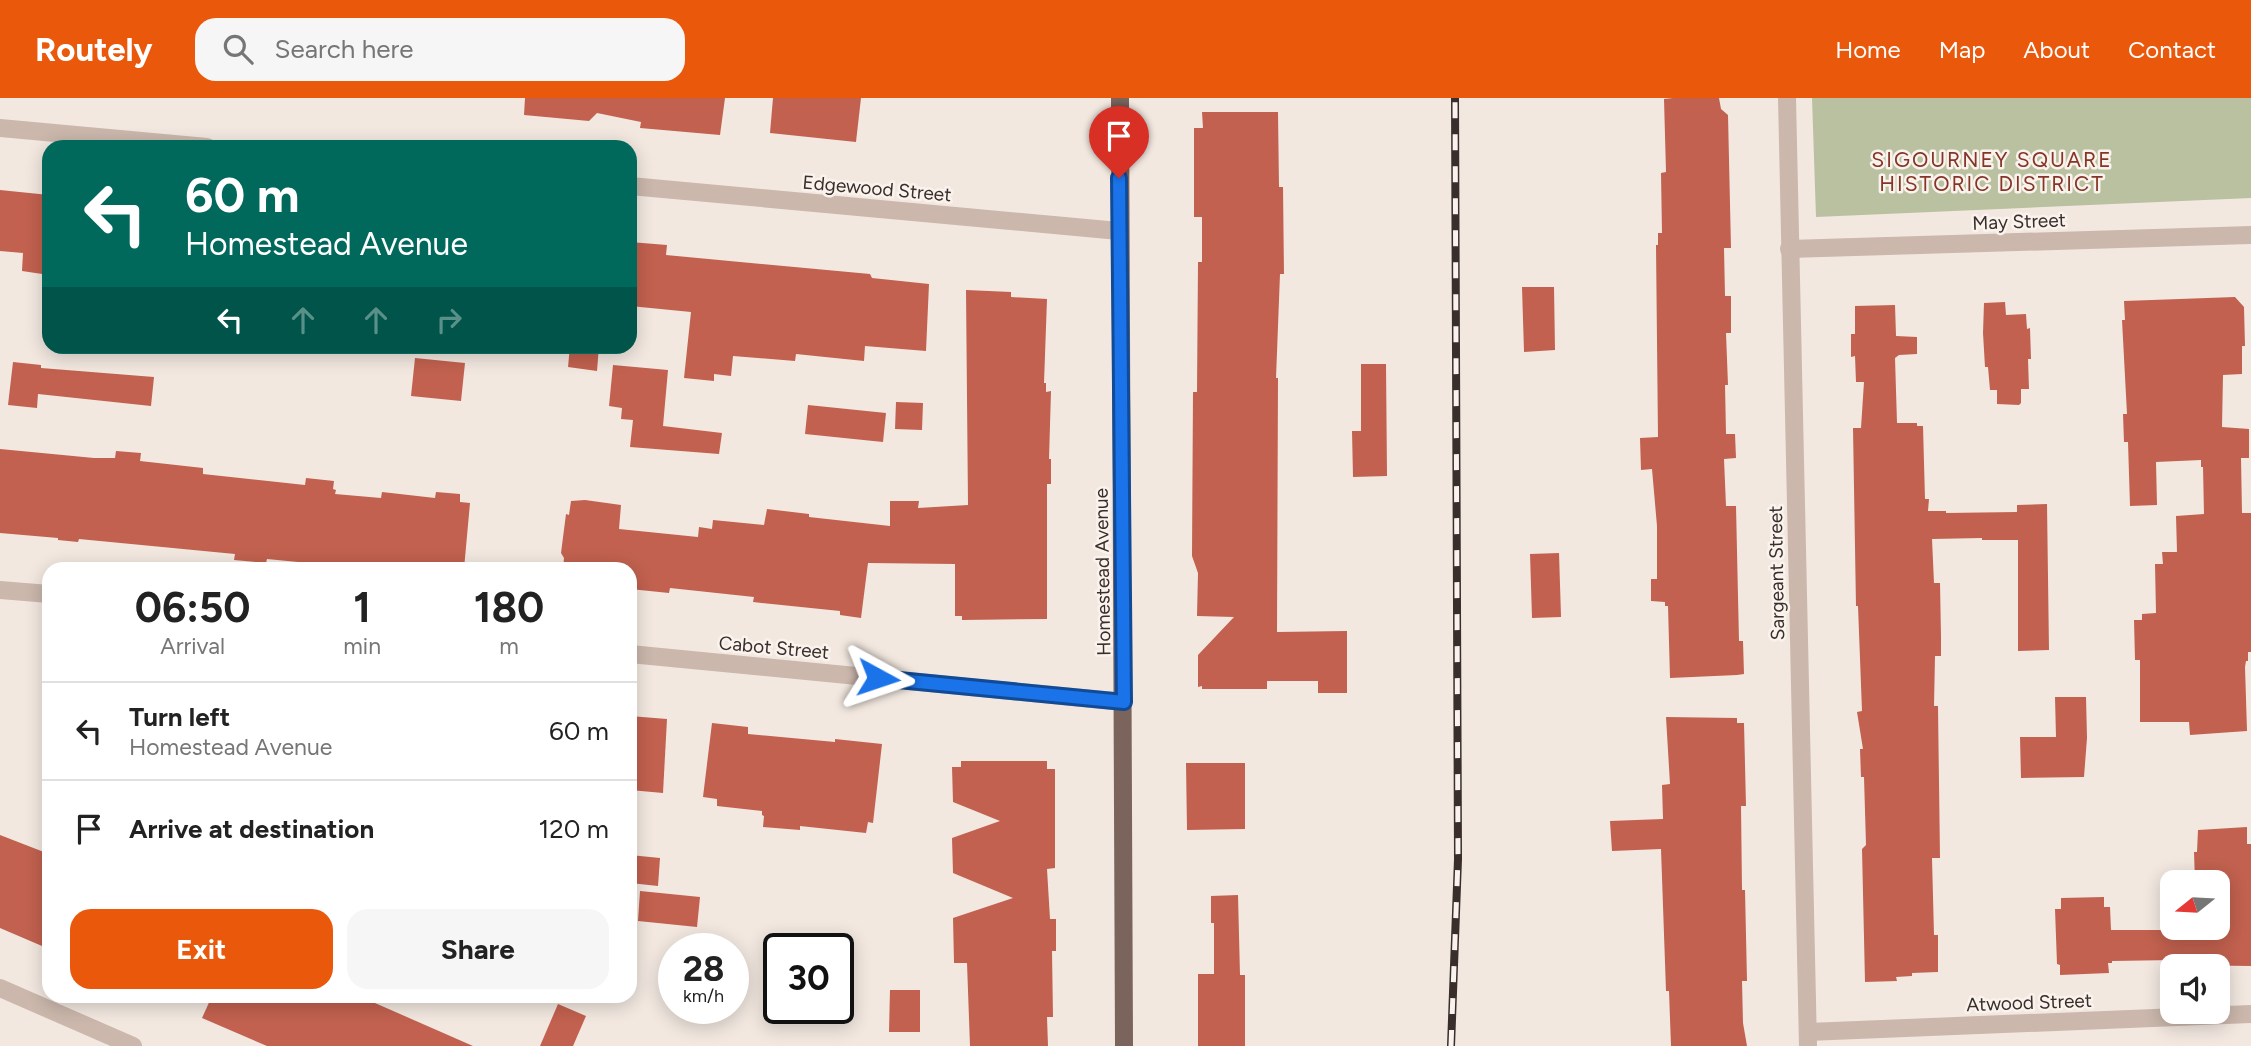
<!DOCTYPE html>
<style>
:root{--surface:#fff;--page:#f6f6f6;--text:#222;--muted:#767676;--line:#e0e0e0;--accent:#ea580c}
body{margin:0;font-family:Figtree,sans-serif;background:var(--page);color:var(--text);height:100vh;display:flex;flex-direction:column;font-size:26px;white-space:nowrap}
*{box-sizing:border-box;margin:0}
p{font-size:23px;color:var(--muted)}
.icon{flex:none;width:38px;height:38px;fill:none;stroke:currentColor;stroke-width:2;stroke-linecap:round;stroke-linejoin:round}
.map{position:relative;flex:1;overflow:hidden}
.side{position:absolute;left:42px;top:464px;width:595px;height:441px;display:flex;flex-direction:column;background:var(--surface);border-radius:21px;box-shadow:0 4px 18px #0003}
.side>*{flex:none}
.guide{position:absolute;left:42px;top:42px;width:595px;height:214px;border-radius:21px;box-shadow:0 4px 18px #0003;background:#00695c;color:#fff;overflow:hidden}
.needle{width:46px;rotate:252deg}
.controls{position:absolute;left:2160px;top:772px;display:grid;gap:14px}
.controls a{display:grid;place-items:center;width:70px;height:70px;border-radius:14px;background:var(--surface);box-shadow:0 4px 18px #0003;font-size:35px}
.speed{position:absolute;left:658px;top:835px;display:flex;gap:14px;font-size:35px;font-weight:700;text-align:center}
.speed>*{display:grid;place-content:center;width:91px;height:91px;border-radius:50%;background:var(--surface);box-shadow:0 4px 18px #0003;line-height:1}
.speed small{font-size:18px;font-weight:400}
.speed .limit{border:4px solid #111;border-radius:10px;background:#fff;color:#111}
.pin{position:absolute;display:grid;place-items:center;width:60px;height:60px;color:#fff;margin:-72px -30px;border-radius:50% 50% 50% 0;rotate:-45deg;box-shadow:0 0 7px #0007}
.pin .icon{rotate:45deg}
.me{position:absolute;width:77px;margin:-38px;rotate:95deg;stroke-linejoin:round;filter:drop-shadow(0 0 5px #0008)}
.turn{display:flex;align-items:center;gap:24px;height:147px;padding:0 28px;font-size:32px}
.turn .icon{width:91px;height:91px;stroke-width:2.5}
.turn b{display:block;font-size:49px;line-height:60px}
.lanes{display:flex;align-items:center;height:66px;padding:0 28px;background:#0003;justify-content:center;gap:35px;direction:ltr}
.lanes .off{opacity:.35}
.eta{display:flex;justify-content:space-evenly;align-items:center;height:119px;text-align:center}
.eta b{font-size:42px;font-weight:700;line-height:49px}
.primary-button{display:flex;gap:14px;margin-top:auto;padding:14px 28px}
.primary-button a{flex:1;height:80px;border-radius:21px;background:var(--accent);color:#fff;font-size:28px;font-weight:700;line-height:80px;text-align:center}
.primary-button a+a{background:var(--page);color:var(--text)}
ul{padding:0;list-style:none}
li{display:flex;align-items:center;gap:21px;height:98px;padding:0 28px;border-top:2px solid var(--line)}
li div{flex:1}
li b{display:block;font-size:26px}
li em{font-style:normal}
header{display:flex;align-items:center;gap:42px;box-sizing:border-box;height:98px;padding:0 35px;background:var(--accent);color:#fff}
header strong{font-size:33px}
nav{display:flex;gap:38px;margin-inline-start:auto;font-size:24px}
.search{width:490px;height:63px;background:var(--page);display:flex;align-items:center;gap:18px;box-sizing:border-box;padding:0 24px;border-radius:21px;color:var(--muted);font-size:26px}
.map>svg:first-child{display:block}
.green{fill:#b9c1a0}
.building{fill:#c2614f}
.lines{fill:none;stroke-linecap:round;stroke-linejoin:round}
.minor{stroke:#cbb7ac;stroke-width:18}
.major{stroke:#7a645c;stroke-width:18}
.rail-casing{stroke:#392e2b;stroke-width:8}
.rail{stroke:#faf3ed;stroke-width:5;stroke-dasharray:16;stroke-linecap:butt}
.route-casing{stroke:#114b97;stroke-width:18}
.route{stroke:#1a73e8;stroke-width:12}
.labels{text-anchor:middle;stroke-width:5;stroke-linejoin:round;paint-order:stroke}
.street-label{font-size:19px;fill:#392e2b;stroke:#faf3ed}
.neighbourhood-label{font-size:21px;letter-spacing:2px;fill:#853526;stroke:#faf3ed}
</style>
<header>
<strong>Routely</strong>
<div class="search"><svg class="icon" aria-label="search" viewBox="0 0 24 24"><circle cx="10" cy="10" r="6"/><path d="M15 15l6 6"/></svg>Search here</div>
<nav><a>Home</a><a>Map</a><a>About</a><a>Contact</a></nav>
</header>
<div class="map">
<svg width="2251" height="948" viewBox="0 0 2251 948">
<rect width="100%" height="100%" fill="#f2e8e0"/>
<polygon class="green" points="1812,0 2251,0 2251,100 1816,119"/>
<g class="building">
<polygon points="525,0 725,0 720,37 640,30 641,24 597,15 589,23 524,17"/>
<polygon points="773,0 861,0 856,44 770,35"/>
<polygon points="1673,0 1719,0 1721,11 1728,17 1731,150 1724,150 1725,198 1731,198 1731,235 1726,235 1728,287 1725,287 1726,336 1735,336 1736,360 1724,361 1726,408 1736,408 1739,543 1743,543 1744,576 1737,577 1670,580 1668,508 1665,508 1665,504 1651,503 1651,481 1657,481 1657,428 1652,371 1641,372 1640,340 1658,339 1656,147 1658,147 1658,135 1662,135 1661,75 1666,74 1664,1"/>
<polygon points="1202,14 1278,14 1279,89 1283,89 1284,176 1280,176 1276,280 1278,280 1277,534 1347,533 1347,595 1318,595 1318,583 1267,583 1267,591 1202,591 1202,588 1198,589 1198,557 1234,519 1197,518 1198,475 1192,458 1193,294 1197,294 1198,164 1202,164 1202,119 1194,119 1194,30 1203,30"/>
<polygon points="0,92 49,97 49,177 22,173 23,155 0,153"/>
<polygon points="630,144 667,147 666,157 870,176 872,180 929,186 926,253 865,248 864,263 796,256 795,263 733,258 731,278 714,276 714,283 684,280 691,214 630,208"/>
<polygon points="1522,189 1554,189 1555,252 1524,254"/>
<polygon points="966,192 1011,194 1011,199 1047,201 1044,285 1046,285 1046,294 1051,293 1049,361 1051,361 1051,386 1047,386 1047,521 962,522 962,518 955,518 955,466 868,465 861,520 840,517 840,513 753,504 754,499 670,490 669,495 630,491 630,471 563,471 564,460 561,455 566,416 569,417 571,403 585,402 621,407 619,431 698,439 699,429 712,431 713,422 764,427 767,411 809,416 809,419 890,428 890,403 919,403 918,410 968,407"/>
<polygon points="2235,199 2244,209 2245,248 2242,248 2242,276 2223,277 2222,329 2249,331 2249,360 2241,360 2242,415 2251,415 2251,554 2248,554 2248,563 2246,563 2245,569 2247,633 2190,637 2189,624 2140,624 2140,562 2135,562 2134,522 2142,522 2142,516 2156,515 2155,466 2163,466 2162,454 2177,454 2176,418 2204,416 2203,369 2201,369 2201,362 2156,364 2157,407 2130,408 2128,344 2124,344 2123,316 2127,316 2122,222 2125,222 2124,203"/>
<polygon points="2005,204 2006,217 2026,216 2027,231 2030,230 2031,261 2028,261 2029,291 2021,291 2021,305 2019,307 1997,306 1997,292 1990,292 1988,269 1985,269 1983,235 1984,205"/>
<polygon points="1895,207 1896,238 1917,239 1917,256 1899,257 1895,260 1897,325 1917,325 1917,328 1923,328 1925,401 1929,401 1928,413 1946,413 1946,415 2017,414 2017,407 2047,406 2049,552 2018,553 2018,442 1982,442 1982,440 1932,441 1934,485 1940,485 1941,539 1941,558 1935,558 1934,608 1938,608 1940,760 1932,760 1934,837 1938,837 1938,874 1912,875 1912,878 1896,879 1897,883 1865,884 1862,751 1866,747 1864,679 1861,679 1860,651 1863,651 1857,614 1862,613 1858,508 1856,508 1853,330 1861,330 1864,284 1856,284 1855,258 1851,259 1851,236 1855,236 1855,208"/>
<polygon points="570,248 599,248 597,273 568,269"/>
<polygon points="415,260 465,265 461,303 411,298"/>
<polygon points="13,264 41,267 41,270 154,279 151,308 38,296 37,310 8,307"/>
<polygon points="1361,266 1386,266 1387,378 1353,379 1352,333 1361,333"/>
<polygon points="613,267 668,272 663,328 722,335 719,356 630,349 633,322 621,321 622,310 609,308"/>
<polygon points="896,304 923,305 922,332 895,331"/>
<polygon points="808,307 886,315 883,344 805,336"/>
<polygon points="0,351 94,360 115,360 116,353 141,355 140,363 203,370 203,376 305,387 306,380 334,383 333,391 336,392 335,396 381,400 382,394 435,400 436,394 460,396 460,404 470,405 464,471 370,471 267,461 266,465 234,462 235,456 79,441 78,444 58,442 58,440 0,435"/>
<polygon points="1559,455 1561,519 1532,520 1530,456"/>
<polygon points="2055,599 2086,599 2087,640 2084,679 2021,680 2020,639 2056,639"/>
<polygon points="630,618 667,621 663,695 630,692"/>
<polygon points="1666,619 1737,620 1737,625 1744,625 1746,708 1741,708 1742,792 1745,792 1747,883 1742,883 1743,925 1747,948 1671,948 1669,893 1666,893 1661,751 1612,753 1610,723 1663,721 1662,687 1670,686"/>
<polygon points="712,625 748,629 748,636 835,644 835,641 882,646 873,725 868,724 866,735 800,728 800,732 763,729 764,718 762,717 762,713 717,708 717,701 703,699"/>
<polygon points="961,663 1047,663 1047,671 1055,671 1055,770 1047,771 1050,821 1056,821 1056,853 1052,853 1053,919 1047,919 1048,948 970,948 967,865 954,865 953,820 1013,800 953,775 952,740 1000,723 953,704 952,669 961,669"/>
<polygon points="1186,665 1245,665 1245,731 1187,732"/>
<polygon points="2247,729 2247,746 2251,746 2251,868 2174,867 2174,862 2112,863 2112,865 2108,865 2109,875 2060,877 2060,867 2057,866 2055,811 2061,811 2061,800 2104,799 2104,809 2110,809 2111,832 2217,832 2217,784 2195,784 2194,754 2197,754 2198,732"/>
<polygon points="0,737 49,756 49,851 0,830"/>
<polygon points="630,757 660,760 658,788 630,785"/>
<polygon points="640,793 700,799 697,829 638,823"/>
<polygon points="1238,797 1240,877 1245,877 1245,948 1198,948 1198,876 1214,876 1214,825 1211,825 1211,798"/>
<polygon points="890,892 920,892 920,934 889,934"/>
<polygon points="212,898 359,898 473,948 267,948 202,920"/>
<polygon points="558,906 586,918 573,948 540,948"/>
</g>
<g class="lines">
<g class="minor">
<polyline points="1787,0 1808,948"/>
<polyline points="0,30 207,49"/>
<polyline points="630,88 1119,133"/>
<polyline points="1789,151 2251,137"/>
<polyline points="0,492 49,496"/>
<polyline points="630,556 1124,604"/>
<polyline points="0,890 133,948"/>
<polyline points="1808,934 2251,916"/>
</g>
<polyline class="major" points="1120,0 1124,948"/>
<g class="rail-casing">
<polyline id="rail" points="1451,948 1458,761 1455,0"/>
</g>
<use href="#rail" class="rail"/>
</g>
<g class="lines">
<g class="route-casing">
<polyline id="route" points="878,580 1124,604 1119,80"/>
</g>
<use href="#route" class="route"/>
</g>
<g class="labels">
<g class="street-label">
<text transform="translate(877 90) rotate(5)" y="7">Edgewood Street</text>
<text transform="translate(2019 123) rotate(-2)" y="7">May Street</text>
<text transform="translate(1102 474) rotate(-91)" y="7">Homestead Avenue</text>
<text transform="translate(1776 475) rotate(-91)" y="7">Sargeant Street</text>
<text transform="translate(774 549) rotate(5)" y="7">Cabot Street</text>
<text transform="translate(2029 904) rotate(-2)" y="7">Atwood Street</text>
</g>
<g class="neighbourhood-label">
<text x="1992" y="69">SIGOURNEY SQUARE<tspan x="1992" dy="24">HISTORIC DISTRICT</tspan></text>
</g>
</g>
</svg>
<div class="controls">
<a><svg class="needle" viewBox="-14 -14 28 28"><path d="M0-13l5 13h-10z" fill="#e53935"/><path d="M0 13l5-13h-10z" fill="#767676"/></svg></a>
<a><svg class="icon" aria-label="sound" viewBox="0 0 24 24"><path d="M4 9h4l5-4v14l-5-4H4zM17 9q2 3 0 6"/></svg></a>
</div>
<div class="speed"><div>28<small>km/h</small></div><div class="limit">30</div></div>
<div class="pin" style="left:1119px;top:80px;background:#d93025"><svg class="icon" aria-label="arrive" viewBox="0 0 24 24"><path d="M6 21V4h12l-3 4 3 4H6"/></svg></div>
<svg class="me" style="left:878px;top:580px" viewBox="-20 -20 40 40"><path d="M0-17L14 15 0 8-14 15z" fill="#1a73e8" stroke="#fff" stroke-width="4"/></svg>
<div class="guide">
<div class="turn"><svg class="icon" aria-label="left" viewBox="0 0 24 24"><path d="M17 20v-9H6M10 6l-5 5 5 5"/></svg><div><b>60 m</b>Homestead Avenue</div></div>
<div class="lanes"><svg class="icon" aria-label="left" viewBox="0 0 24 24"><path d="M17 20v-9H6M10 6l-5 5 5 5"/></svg><svg class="icon off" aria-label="ahead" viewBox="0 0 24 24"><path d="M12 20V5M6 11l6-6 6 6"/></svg><svg class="icon off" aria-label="ahead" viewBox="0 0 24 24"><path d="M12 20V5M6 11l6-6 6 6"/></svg><svg class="icon off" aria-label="right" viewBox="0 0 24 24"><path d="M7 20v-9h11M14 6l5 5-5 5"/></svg></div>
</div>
<section class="side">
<div class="eta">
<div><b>06:50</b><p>Arrival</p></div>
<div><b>1</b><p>min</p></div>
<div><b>180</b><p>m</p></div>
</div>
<ul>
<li><svg class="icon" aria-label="left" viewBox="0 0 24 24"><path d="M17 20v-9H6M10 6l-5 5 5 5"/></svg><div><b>Turn left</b><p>Homestead Avenue</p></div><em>60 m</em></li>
<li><svg class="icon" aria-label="arrive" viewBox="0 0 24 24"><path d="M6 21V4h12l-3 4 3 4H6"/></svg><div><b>Arrive at destination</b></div><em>120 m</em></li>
</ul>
<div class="primary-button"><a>Exit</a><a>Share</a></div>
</section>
</div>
